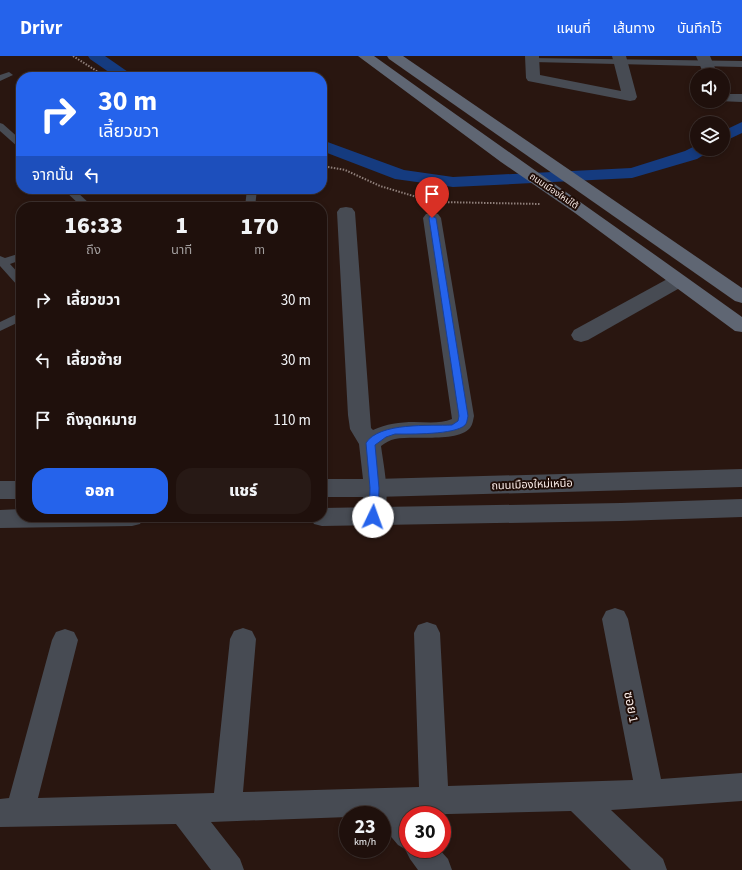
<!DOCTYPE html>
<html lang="th">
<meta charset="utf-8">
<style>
:root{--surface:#1f100c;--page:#271915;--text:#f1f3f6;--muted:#a19d9d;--line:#3c302d;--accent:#2563eb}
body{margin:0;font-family:"Source Sans 3","Noto Sans Thai",sans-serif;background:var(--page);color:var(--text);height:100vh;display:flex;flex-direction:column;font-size:15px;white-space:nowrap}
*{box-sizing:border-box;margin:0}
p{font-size:13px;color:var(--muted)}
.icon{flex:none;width:22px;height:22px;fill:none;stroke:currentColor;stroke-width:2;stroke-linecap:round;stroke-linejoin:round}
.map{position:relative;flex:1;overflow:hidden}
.panel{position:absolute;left:16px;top:146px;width:311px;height:320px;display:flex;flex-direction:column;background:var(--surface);border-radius:16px;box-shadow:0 2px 6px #0003,0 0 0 1px var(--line)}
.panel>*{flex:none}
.hud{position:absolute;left:16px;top:16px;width:311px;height:122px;border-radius:16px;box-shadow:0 2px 6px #0003,0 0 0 1px var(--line);background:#2563eb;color:#fff;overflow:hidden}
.buttons{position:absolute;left:690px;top:12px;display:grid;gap:8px}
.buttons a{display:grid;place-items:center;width:40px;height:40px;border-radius:50%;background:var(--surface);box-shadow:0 2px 6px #0003,0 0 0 1px var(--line);font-size:20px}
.speed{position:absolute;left:339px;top:750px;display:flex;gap:8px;font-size:20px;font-weight:700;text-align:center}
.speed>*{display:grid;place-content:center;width:52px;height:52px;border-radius:50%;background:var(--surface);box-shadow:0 2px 6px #0003,0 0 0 1px var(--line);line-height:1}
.speed small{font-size:10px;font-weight:400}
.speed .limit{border:6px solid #d22;background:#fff;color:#111}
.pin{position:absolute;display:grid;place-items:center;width:34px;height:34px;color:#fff;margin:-41px -17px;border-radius:50% 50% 50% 0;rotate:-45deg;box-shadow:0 0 4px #0007}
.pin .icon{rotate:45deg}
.me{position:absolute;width:44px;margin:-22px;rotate:3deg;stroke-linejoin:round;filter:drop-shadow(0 0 3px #0008)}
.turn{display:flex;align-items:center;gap:14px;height:84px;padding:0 16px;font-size:18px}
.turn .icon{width:52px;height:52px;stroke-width:2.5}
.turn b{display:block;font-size:28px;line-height:34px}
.then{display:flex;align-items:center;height:38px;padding:0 16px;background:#0003;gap:8px;font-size:15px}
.eta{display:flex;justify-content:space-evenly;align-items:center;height:68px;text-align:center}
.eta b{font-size:24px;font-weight:800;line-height:28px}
.action{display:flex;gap:8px;margin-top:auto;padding:8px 16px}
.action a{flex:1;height:46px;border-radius:16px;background:var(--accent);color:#fff;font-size:16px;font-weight:800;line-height:46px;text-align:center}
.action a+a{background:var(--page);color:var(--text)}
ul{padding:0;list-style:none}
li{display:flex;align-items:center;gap:12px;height:60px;padding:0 16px}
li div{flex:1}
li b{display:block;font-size:15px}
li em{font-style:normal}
header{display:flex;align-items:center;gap:24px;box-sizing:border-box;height:56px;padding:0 20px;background:var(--accent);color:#fff}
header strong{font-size:19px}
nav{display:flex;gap:22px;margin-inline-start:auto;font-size:14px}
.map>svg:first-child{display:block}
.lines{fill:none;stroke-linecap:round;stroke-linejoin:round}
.canal{fill:#153b7f;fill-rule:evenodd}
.path{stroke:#8f7f7a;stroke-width:2;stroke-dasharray:1.5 1.5;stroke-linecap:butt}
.service{fill:#474b53;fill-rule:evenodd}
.minor{fill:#474b53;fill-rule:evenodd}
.tertiary{fill:#474b53;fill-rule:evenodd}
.secondary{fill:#5f6673;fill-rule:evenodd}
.route{fill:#2563eb;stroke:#184099}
.labels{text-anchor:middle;stroke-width:4;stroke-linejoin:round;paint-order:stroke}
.far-street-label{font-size:9px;fill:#fbede9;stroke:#1f0d07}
.street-label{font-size:11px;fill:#fbede9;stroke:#1f0d07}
.near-street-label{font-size:13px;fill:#fbede9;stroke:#1f0d07}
</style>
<header>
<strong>Drivr</strong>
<nav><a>แผนที่</a><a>เส้นทาง</a><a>บันทึกไว้</a></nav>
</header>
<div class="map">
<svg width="742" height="814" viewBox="0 0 742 814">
<rect width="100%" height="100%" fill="#291610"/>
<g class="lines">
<g class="canal">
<polygon points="88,0 105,0 131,18 134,21 116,21 90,3"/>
<polygon points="742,66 742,77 723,86 723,75"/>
<polygon points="322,84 404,114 453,121 631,112 685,95 697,89 697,93 709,93 707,97 697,103 632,122 453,131 395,123 322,95"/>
</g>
<g class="path">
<polyline points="73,0 106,21"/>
<polyline points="322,110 345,114 380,130 430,145"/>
<polyline points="439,146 540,148"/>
</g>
<g class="service">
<polygon points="530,2 742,5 742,11 533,6 530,6 529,4"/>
<polygon points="9,16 13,19 0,25 0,19"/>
<polygon points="0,67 3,68 21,84 21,92 18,91 0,75"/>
<polygon points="63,133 74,133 93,151 82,151"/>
<polygon points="247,133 257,133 255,151 245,151"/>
<polygon points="21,197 21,204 10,208 21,220 21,231 17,229 0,210 0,200 5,202"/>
<polygon points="21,256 21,265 0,275 0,266"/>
</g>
<g class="minor">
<polygon points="525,0 539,0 540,19 621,35 612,0 626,0 637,41 635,44 630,45 528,25 526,22"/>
<polygon points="696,0 710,0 718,19 704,19"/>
<polygon points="723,38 742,38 742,46 718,45 723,45"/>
<path d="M 346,151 L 352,152 L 355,156 L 371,372 L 373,374 C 386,368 400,366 414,366 C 426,366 440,368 452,363 L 423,162 L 426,158 L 432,157 L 438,158 L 441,162 L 474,360 C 473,364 473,368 470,372 C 457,387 413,379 395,383 C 390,384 385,387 381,390 C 384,413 392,447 381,468 L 373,470 L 365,468 L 361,461 L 364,432 L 359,388 L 350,373 L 348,359 L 337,156 L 340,152 Z"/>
<polygon points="678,219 685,221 687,225 685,229 588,284 581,286 574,284 571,279 574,274 671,221"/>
<polygon points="615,552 624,555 628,563 661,723 742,717 742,745 611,754 663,803 667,814 631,814 571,755 408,759 408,793 439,793 448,803 452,814 418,814 410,803 405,793 398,789 382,770 382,759 348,759 348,761 211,766 240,803 244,814 211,814 176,768 0,771 0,743 9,742 52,584 56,576 65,573 74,576 78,584 38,742 214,737 230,583 234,575 243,572 252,575 256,583 243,736 419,731 414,577 418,569 427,566 436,569 440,577 448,730 633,724 602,563 606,555"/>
</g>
<g class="tertiary">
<polygon points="742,413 742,431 375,441 322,441 322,423 375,423"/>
<rect x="0" y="425" width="21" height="18"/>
<polygon points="742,443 742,461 621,465 322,470 314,468 310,461 322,461 322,452 621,447"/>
<polygon points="21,453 21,461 144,461 140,468 132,470 0,472 0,454"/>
</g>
<g class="secondary">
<path d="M 358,0 L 374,0 C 496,88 620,173 742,261 L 742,276 L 735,275 L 575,157 L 501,106 Z"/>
<polygon points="387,0 403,0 742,232 742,247 735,245 389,3"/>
</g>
</g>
<path class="route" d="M 430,160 L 432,160 L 436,162 L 468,360 C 467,364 467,367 465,369 C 455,379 410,378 395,378 L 386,381 L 375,389 L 379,432 L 378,461 L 377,464 L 370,464 L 369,461 L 370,432 L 366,387 C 379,366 430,370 452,369 L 458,365 L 459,360 L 429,162 Z"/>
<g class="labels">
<g class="far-street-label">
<text transform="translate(554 135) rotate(34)" y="3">ถนนเมืองใหม่ใต้</text>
</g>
<g class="street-label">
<text transform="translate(532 428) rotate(-2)" y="4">ถนนเมืองใหม่เหนือ</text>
</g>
<g class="near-street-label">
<text transform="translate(632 651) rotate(79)" y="5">ซอย 1</text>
</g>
</g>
</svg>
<div class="buttons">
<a><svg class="icon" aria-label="sound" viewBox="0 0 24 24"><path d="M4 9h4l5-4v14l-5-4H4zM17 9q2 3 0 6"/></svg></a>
<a><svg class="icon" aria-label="layers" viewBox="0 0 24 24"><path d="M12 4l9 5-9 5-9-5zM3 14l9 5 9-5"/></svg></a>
</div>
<div class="speed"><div>23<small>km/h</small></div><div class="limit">30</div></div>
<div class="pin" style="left:432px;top:162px;background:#d93025"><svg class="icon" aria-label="arrive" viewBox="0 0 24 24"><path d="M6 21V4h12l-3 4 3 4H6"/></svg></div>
<svg class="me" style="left:373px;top:461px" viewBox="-20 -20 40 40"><circle r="19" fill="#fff"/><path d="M0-13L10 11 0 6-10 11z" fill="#2563eb"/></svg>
<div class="hud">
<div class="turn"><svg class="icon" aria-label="right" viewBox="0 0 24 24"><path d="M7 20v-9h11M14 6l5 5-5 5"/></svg><div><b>30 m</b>เลี้ยวขวา</div></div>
<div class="then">จากนั้น<svg class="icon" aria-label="left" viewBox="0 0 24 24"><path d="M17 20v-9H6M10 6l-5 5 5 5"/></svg></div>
</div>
<section class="panel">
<div class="eta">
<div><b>16:33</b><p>ถึง</p></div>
<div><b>1</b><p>นาที</p></div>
<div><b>170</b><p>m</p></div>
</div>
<ul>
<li><svg class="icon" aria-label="right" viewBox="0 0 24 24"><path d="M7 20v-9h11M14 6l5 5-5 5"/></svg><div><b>เลี้ยวขวา</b></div><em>30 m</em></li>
<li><svg class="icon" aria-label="left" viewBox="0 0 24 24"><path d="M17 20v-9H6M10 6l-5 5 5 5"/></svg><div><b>เลี้ยวซ้าย</b></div><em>30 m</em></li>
<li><svg class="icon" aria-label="arrive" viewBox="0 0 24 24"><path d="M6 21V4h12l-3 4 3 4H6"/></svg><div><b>ถึงจุดหมาย</b></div><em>110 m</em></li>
</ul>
<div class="action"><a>ออก</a><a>แชร์</a></div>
</section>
</div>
